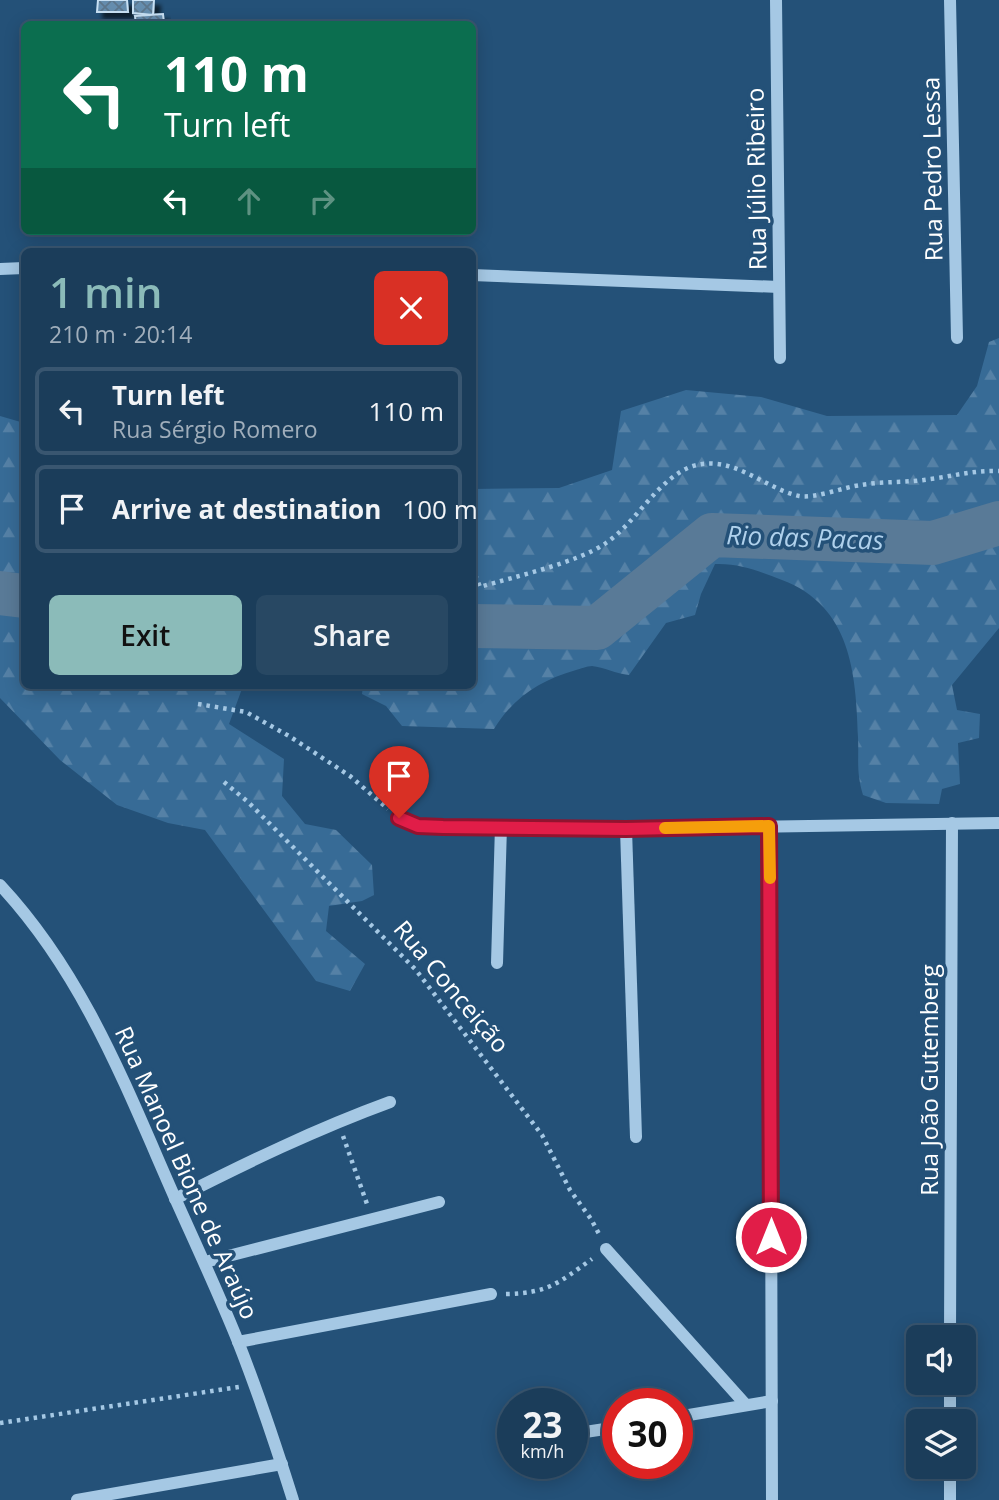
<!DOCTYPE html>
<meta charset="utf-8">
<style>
:root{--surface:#1b3d5a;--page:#284863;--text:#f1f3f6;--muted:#a0aebb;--line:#395670;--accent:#8bbbb9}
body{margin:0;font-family:"Open Sans",sans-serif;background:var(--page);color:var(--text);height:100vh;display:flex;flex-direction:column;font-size:26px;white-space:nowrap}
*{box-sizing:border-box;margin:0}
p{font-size:23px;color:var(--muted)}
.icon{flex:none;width:38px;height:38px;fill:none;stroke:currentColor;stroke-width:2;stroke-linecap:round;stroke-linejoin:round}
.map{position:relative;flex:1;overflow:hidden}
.side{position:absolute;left:21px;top:248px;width:455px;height:441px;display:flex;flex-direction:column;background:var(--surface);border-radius:10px;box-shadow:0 4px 18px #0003,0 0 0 2px var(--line)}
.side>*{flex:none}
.top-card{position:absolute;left:21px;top:21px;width:455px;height:214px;border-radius:10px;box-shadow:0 4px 18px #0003,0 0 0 2px var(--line);background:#0b6e4f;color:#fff;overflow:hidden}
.fabs{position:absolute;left:906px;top:1325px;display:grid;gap:14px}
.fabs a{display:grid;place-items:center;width:70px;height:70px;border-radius:10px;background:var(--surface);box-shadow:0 4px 18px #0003,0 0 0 2px var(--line);font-size:35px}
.speed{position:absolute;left:497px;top:1388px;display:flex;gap:14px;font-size:35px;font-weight:700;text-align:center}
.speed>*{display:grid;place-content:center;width:91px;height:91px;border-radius:50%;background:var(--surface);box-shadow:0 4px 18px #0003,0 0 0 2px var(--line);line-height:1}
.speed small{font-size:18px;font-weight:400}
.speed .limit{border:10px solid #d22;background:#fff;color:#111}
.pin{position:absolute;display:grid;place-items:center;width:60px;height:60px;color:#fff;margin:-72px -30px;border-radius:50% 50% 50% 0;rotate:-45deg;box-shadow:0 0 7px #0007}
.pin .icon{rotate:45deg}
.me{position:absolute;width:77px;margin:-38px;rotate:0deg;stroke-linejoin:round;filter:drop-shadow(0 0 5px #0008)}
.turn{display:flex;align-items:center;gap:24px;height:147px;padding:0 28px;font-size:32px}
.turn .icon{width:91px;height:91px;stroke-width:2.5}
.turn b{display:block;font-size:49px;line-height:60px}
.lanes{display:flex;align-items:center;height:66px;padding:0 28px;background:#0003;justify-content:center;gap:35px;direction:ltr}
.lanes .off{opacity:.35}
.round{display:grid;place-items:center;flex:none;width:74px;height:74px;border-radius:10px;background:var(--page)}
.head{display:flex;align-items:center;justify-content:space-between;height:119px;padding:0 28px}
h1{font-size:42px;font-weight:600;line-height:52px;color:var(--accent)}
.button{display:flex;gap:14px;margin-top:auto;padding:14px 28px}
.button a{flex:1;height:80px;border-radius:10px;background:var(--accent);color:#111;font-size:28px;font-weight:600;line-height:80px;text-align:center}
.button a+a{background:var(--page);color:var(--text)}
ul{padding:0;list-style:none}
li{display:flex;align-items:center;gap:21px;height:88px;margin:0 14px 10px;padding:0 14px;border:4px solid var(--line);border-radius:10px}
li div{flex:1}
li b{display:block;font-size:26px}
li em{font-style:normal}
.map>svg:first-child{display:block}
.forest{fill:url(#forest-firs)}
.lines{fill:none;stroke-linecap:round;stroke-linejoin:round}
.river{stroke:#597a97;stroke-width:44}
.building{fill:url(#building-cross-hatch);stroke:#c8e0f3;stroke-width:2;filter:url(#shadow)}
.path{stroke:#a5c8e4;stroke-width:4.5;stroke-dasharray:3.5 5;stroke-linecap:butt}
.minor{stroke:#a5c8e4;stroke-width:12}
.route-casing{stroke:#92132f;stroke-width:18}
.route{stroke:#e11d48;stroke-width:12}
.slow{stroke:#f59e0b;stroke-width:12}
.labels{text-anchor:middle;stroke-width:7;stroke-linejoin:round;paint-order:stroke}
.street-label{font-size:24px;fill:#fff;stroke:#245178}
.water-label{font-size:26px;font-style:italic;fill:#b0d1ec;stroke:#245178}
</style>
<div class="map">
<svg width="999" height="1500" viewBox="0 0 999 1500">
<defs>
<pattern id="forest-firs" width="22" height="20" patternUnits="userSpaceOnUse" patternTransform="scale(1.75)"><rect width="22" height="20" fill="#376b96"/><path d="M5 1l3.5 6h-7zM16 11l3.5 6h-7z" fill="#5581a6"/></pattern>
<pattern id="building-cross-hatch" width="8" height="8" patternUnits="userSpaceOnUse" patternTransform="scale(1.75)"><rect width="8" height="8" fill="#658dae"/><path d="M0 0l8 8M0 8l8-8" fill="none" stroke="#5c768c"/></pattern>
<filter id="shadow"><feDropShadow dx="6" dy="6" stdDeviation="2" flood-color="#0009"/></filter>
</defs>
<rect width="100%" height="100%" fill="#245178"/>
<g class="forest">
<path d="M 999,338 L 999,628 L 952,685 L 957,710 L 980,714 L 979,738 L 958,743 L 960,784 L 942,789 L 939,804 L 886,803 L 863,795 C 856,771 859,761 858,737 C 856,673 851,606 782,580 C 758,571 740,563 715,564 L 701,594 L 695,615 L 666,623 L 629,675 C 616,674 604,667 592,666 C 587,666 580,669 576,670 C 540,680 513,698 494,729 L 402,726 L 386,706 L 362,694 L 363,686 L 472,686 L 473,489 L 559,488 L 612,470 L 621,411 L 686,390 L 761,397 L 827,416 L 957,415 L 977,386 L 989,342 Z"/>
<polygon points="0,416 24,423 24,686 243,686 229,724 284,759 282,796 305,824 336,830 372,865 374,895 362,901 329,906 326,931 365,964 350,991 316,981 205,830 168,823 117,805 60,760 0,698"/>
</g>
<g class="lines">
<g class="river">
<polyline points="0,593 24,596"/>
<polyline points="472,626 597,628 712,535 933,543 999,523"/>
</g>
</g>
<g class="building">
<polygon points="98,0 127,0 128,12 97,12"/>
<polygon points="133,0 154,0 153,15 133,13"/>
<polygon points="163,14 164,24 136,24 135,16"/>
</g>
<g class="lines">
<g class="path">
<path d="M 472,567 L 480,587 C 516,576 577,563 606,543 C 636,523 659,477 693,466 C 733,454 763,488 799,496 C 814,499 844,487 861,485 C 884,481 908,483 930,479 C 954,476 975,470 999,471"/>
<polyline points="198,704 246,712 289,736 350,776 388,809"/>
<polyline points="224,782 248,802 416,970 542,1135 570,1190 591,1219 599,1234"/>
<polyline points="343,1136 367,1204"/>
<path d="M 506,1294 C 549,1293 558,1283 592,1259"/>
<polyline points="0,1423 239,1387"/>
</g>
<g class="minor">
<polyline points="776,0 780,358"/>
<polyline points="950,0 957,338"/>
<polyline points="0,269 24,268"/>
<polyline points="472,275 779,287"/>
<polyline points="399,819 418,826 444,827 626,829 999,823"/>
<polyline points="770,826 772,1500"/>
<polyline points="626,829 636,1137"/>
<path d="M 0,885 C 84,975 126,1087 175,1198 C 196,1245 218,1292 237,1339 C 258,1392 276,1446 293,1500"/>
<polyline points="497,963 501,826"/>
<path d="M 175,1199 C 246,1163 316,1129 390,1102"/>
<polyline points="606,1249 746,1405"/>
<polyline points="205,1262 439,1202"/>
<polyline points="950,1337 952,823"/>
<polyline points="238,1342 491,1294"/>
<polyline points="677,1417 772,1401"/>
<polyline points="950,1421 950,1382"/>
<polyline points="572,1434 618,1427"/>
<polyline points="77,1500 282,1464"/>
<polyline points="950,1500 950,1466"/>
</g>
</g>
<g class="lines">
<g class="route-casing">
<polyline id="route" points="399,818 418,826 443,827 626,829 769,826 771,1237"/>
</g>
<use href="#route" class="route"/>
<polyline class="slow" points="665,828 769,826 770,878"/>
</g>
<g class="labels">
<g class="street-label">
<text transform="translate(933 169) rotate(-91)" y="8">Rua Pedro Lessa</text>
<text transform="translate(757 179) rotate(-91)" y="8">Rua Júlio Ribeiro</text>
<text transform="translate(451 987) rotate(50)" y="8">Rua Conceição</text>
<text transform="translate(930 1080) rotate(-90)" y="8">Rua João Gutemberg</text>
<text transform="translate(186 1173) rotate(66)" y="8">Rua Manoel Bione de Araújo</text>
</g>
<g class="water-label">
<text transform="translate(805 538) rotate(2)" y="9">Rio das Pacas</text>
</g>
</g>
</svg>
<div class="fabs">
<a><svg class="icon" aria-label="sound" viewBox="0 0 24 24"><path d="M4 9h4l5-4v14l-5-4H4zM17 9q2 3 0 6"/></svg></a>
<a><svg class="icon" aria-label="layers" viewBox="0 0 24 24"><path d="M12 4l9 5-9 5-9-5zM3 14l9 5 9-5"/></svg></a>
</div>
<div class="speed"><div>23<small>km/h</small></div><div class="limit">30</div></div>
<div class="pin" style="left:399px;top:818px;background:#d93025"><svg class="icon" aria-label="arrive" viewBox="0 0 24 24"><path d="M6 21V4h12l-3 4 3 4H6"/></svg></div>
<svg class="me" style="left:771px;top:1237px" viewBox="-20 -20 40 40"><circle r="17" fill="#e11d48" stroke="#fff" stroke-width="3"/><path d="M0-11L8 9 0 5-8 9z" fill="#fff"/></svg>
<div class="top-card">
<div class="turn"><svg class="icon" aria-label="left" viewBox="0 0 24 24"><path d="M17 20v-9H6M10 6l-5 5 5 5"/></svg><div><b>110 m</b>Turn left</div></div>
<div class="lanes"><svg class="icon" aria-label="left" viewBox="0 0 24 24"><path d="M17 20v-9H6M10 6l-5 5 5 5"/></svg><svg class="icon off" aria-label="ahead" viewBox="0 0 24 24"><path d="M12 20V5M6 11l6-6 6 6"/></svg><svg class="icon off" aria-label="right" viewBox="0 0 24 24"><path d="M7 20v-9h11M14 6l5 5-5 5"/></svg></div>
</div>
<section class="side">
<div class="head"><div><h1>1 min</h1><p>210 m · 20:14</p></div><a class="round" style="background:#d93025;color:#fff"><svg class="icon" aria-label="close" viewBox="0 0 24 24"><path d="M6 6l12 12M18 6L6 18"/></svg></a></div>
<ul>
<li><svg class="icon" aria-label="left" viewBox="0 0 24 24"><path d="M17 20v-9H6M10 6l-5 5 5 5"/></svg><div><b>Turn left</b><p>Rua Sérgio Romero</p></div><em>110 m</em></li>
<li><svg class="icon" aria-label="arrive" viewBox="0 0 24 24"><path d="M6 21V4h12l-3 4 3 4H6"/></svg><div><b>Arrive at destination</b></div><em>100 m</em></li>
</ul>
<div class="button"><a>Exit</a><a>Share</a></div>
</section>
</div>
